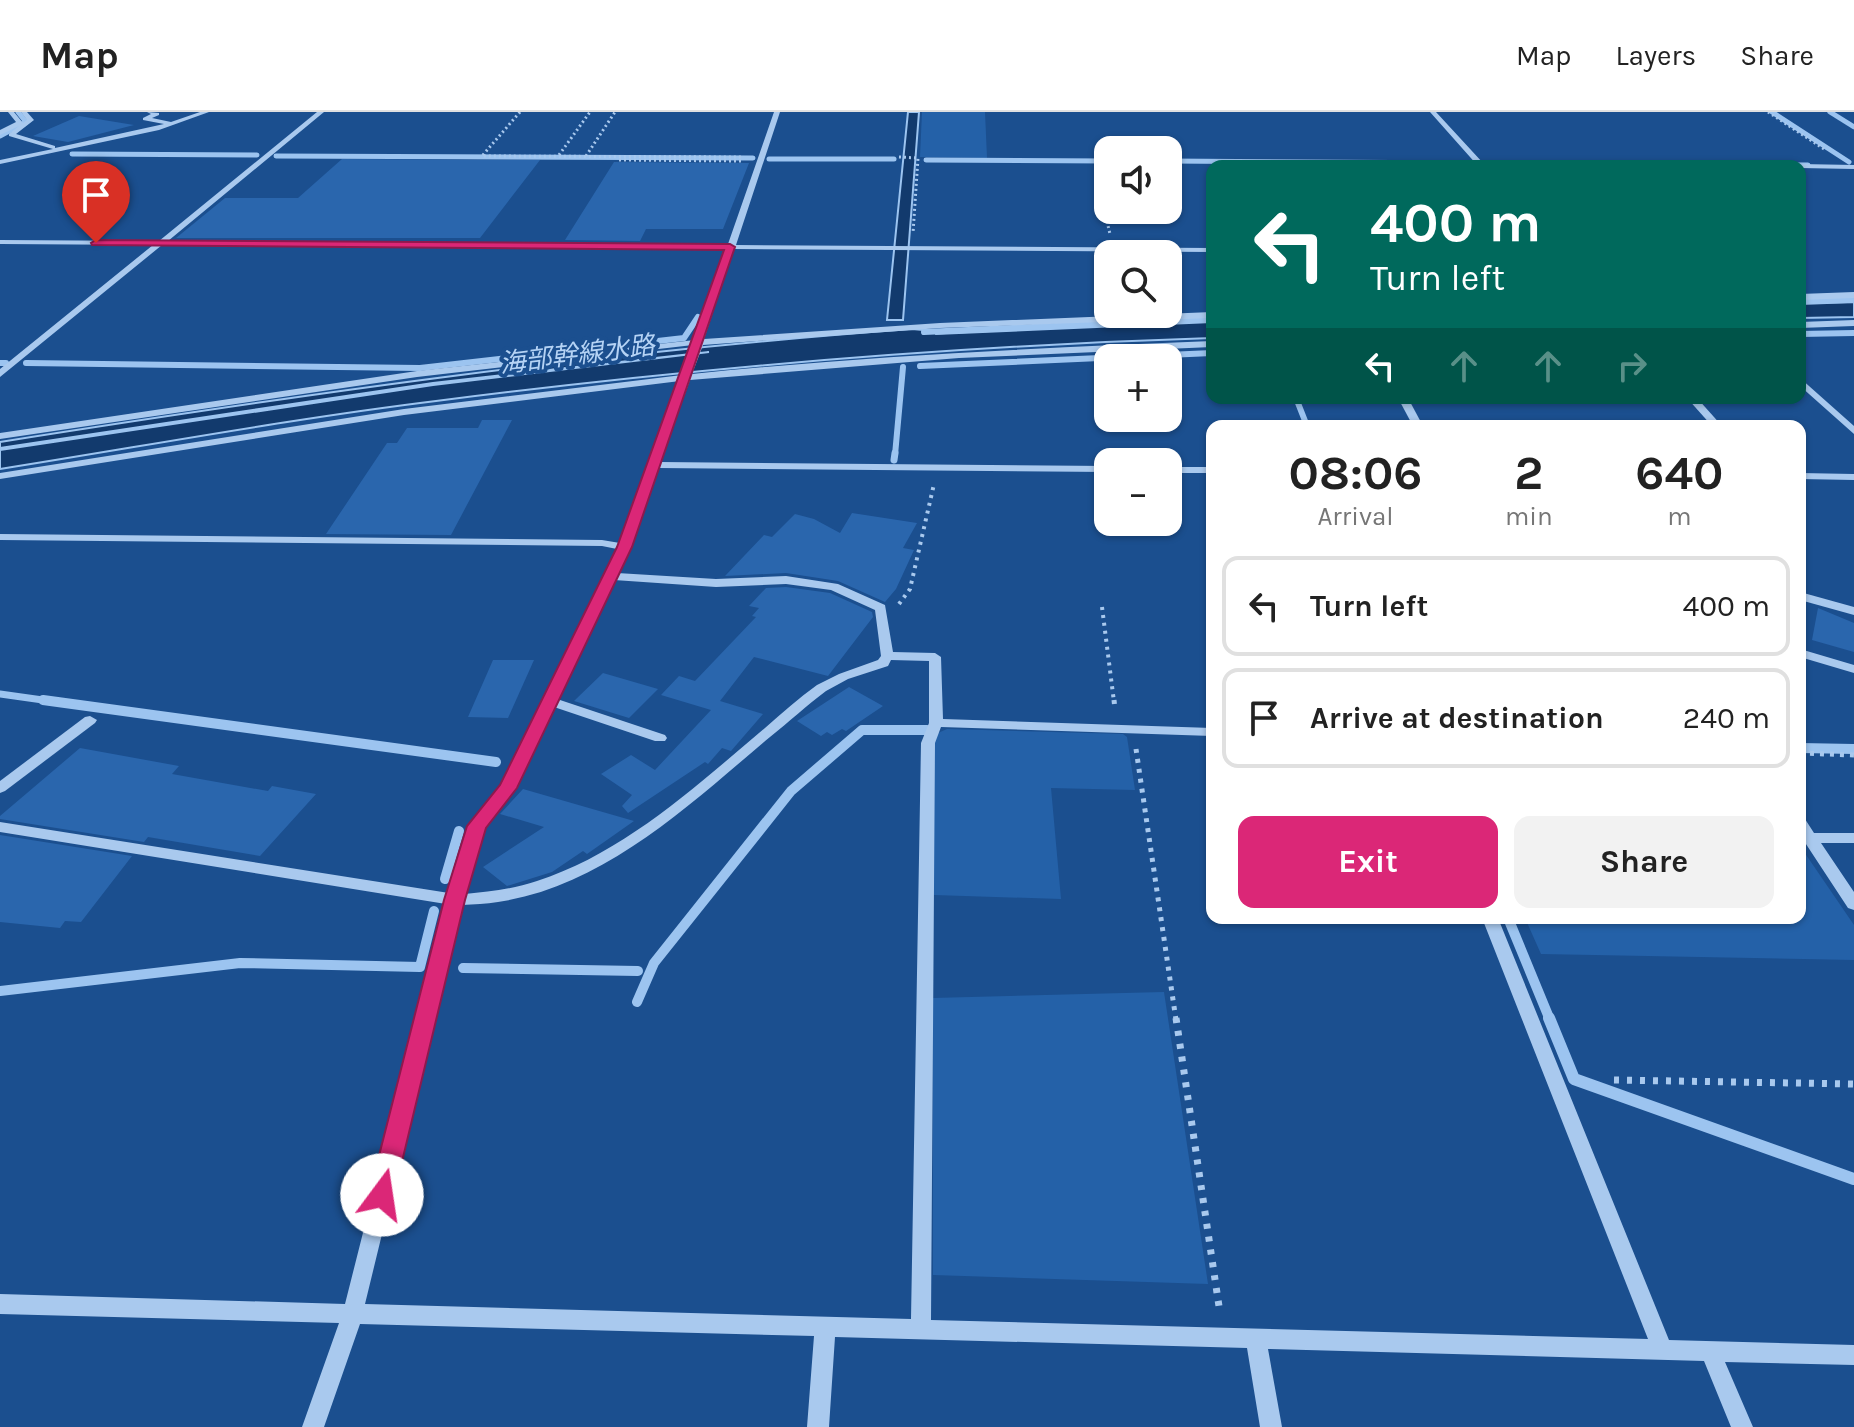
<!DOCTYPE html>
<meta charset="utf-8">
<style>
:root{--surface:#fff;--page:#f2f2f2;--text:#222;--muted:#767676;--line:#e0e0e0;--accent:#db2777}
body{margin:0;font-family:Karla,"Noto Sans JP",sans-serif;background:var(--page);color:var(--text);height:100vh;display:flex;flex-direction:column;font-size:30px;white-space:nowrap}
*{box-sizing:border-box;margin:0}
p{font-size:26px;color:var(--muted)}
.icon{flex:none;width:44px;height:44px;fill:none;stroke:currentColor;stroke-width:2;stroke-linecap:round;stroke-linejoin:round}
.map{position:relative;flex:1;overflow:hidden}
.side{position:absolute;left:1206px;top:308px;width:600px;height:504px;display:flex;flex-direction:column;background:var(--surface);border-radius:16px;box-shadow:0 2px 6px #0004}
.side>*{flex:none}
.guide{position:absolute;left:1206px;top:48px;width:600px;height:244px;border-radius:16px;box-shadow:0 2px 6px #0004;background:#00695c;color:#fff;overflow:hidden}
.fabs{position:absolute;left:1094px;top:24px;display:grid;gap:16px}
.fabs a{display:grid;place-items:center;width:88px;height:88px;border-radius:16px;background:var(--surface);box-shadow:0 2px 6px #0004;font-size:40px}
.pin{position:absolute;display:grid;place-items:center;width:68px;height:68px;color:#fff;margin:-82px -34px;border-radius:50% 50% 50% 0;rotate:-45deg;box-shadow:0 0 8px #0007}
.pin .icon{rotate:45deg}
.me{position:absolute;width:88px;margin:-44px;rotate:14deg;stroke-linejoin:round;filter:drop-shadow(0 0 6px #0008)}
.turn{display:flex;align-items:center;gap:28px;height:168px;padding:0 32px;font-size:36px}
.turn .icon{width:104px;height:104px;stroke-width:2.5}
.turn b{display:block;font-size:56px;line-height:68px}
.lanes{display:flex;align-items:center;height:76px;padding:0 32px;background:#0003;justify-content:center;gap:40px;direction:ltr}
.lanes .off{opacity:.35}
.eta{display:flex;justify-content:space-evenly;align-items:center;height:136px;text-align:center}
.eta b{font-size:48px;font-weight:700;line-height:56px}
.cta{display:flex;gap:16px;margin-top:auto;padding:16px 32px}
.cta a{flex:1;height:92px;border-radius:16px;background:var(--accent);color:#fff;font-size:32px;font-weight:700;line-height:92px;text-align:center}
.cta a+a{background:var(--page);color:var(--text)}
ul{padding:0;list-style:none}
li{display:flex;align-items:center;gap:24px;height:100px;margin:0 16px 12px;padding:0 16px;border:4px solid var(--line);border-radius:16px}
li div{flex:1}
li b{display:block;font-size:30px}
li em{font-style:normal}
header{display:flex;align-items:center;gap:48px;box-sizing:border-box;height:112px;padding:0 40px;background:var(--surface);border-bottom:2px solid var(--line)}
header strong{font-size:38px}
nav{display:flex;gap:44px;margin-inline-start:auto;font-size:28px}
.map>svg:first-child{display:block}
.green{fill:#2461a8}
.water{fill:#123a6d;stroke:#9cc4f0;stroke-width:2}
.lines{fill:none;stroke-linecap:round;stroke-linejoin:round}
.stream-far4{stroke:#9cc4f0;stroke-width:5}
.stream-far3{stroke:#9cc4f0;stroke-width:6}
.stream-far2{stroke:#9cc4f0;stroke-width:7}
.stream-far1{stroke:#9cc4f0;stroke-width:10}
.stream{stroke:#9cc4f0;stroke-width:12}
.building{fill:#2a66ad}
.path-far3{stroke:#a9c9ee;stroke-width:3;stroke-dasharray:2 3;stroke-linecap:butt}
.path-far2{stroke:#a9c9ee;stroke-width:4;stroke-dasharray:3 5;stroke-linecap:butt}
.path-far1{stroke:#a9c9ee;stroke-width:5;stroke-dasharray:4 6;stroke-linecap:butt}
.path{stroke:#a9c9ee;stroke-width:7;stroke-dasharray:5 8;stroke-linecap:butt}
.minor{fill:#a9c9ee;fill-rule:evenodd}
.route{fill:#db2777;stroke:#8e194d;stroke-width:2}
.labels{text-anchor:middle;stroke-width:8;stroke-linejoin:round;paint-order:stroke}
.far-water-label{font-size:26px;font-style:italic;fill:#b5d3f5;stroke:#1b4f8f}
</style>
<header>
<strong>Map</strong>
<nav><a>Map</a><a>Layers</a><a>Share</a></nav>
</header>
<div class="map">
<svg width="1854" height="1315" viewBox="0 0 1854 1315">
<rect width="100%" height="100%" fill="#1b4f8f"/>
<g class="green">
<polygon points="922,0 985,0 987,46 920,45"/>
<polygon points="947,617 1123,622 1127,625 1135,678 1051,676 1061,787 934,783 934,630 938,621"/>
<polygon points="1800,734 1854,813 1854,848 1541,842 1525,806 1800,806"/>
<polygon points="1164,880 1208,1172 933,1163 933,886"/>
</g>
<g class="water">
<polygon points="908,0 919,0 903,208 887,208"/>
<polygon points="1854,190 1854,205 1800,206 1800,192"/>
<path d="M 1212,210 L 1212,226 C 952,234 694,256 436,289 C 290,307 145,334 0,357 L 0,338 L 433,273 L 709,240 L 433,271 L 0,336 L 0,330 C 303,282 606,239 912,217 L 935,219 L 936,222 Z"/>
</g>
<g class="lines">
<g class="stream-far4">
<polyline points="1772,0 1849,50"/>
<polyline points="1830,0 1854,15"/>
<polyline points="0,24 26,10 18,0"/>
<polyline points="72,42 257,43"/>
<polyline points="276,44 753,46"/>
<polyline points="769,47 894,47"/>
<polyline points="926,48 1108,49"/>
<polyline points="1168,49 1472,51"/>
<polyline points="1491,51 1608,52"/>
<polyline points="1710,52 1808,53"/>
</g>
<g class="stream-far3">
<polyline points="1800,189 1854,188"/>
<polyline points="924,220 1212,207"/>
<polyline points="1800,222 1854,221"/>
<polyline points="0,251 6,251"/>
<polyline points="26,251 420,256 684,226 698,205"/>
<polyline points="920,254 1212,241"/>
<polyline points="1296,286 1307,314"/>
<polyline points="895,343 903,255"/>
</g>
<g class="stream-far2">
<polyline points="894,348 895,341"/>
<polyline points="0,582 57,590"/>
</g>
<g class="stream-far1">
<polyline points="43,588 496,650"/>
<polyline points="1800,636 1854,637"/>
<polyline points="445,767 459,719"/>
<polyline points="1508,806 1550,908"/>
<polyline points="463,856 638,859"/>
<polyline points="0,879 240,851 420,855 434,799"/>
<polyline points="637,890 654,851 791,679 862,618 927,618"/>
</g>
<polyline class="stream" points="1549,906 1574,967 1854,1067"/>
</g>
<g class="building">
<polygon points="79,4 134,13 68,30 33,24"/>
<polygon points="342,47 478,48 540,48 480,126 176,126 225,86 298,86"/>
<polygon points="614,50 749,51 723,117 646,117 640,129 565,128"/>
<polygon points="482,308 512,308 451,423 326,422 387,331 397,331 407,316 478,316"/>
<polygon points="852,401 917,411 903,436 914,438 896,477 885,490 838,469 786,461 725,464 764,423 772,425 795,402 814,407 840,421"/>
<polygon points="786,475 830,481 872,500 873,505 828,564 754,545 720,589 763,602 731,639 722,636 708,652 705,650 628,701 622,694 632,683 601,662 631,643 655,658 711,598 661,583 679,564 695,569 756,505 752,504 759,496 749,494 766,476"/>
<polygon points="1818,496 1854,511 1854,540 1812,528"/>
<polygon points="493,548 534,548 508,606 468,605"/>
<polygon points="603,561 658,577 629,606 574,589"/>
<polygon points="849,575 883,594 846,619 842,617 832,623 827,620 821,624 797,609"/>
<polygon points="80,636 179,654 172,662 268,679 272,674 316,682 260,744 148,725 144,730 0,707 0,704"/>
<polygon points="523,677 634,709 587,742 583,739 552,760 507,774 483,755 544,715 500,702"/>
<polygon points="0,723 132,744 81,810 65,809 60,816 0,810"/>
</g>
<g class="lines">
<g class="path-far3">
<polyline points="520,0 482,44 743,45"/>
<polyline points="1768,0 1824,37"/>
<polyline points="559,43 590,0"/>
<polyline points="586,44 615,0"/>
<polyline points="899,45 918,46 913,121"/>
<polyline points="619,48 742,49"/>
<polyline points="1100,80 1110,122"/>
</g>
<g class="path-far2">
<polyline points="899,492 910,477 934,372"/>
<polyline points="1102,495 1114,590"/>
</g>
<g class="path-far1">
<polyline points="1114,588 1115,597"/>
<polyline points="1136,637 1176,908"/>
<polyline points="1800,641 1854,643"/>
</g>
<g class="path">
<polyline points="1176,906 1220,1201"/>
<polyline points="1614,968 1854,972"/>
</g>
<g class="minor">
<polygon points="8,0 14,0 23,11 27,8 21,0 27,0 34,8 16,22 55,34 55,36 164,12 143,8 143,6 151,2 147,0 159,1 159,3 152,6 171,10 200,0 209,0 159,18 0,52 0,48 53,37 9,24 9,22 19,14 0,23 0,18 16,10"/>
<path d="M 317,0 L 324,0 L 168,129 L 728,132 L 774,0 L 780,0 L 736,133 L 1212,136 L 1212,140 L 734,137 L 704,227 L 940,211 L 1212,200 L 1212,206 L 940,216 L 703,233 L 692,262 C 865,244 1038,236 1212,229 L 1212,235 L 959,246 L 690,268 L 660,350 L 1108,354 L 1108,360 L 658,356 L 630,435 L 617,461 L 716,467 L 786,464 L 838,472 L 885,493 L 893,540 L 935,541 L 941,545 L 943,607 L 1212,616 L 1212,624 L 941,615 L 935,631 L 931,1208 L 1648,1227 L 1482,806 L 1498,806 L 1669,1228 L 1854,1233 L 1854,1253 L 1725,1250 L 1753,1315 L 1731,1315 L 1704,1249 L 1268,1237 L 1282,1315 L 1260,1315 L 1247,1236 L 835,1225 L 829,1315 L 807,1315 L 814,1224 L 360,1212 L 324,1315 L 302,1315 L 339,1211 L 0,1202 L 0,1182 L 345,1192 L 446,792 L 0,720 L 0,710 L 449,781 L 470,714 L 502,674 L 617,437 L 602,434 L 0,428 L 0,422 L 602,428 L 620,431 L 680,269 L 404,303 L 0,367 L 0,361 L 404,297 L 682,263 L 693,233 L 417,265 L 0,327 L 0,321 L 417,259 L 695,228 L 727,137 L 162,133 L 0,265 L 0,257 L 153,133 L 0,132 L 0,128 L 159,129 ZM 614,468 L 716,475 L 786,472 L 831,478 L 875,498 L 881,544 L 878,548 L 839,562 L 817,573 C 799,586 782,601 765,616 C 696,674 624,741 537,769 C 513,777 489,780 465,782 L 484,715 L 515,676 L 554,595 L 655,629 L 665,629 L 667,626 L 665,623 L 557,587 ZM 891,548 L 929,549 L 929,611 L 921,631 L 911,1207 L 365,1192 L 462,793 C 474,792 486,792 498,790 C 605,774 690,692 770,625 C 789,610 807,593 826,579 L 848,567 L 888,554 Z"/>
<polygon points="1430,0 1436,0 1483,51 1721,52 1724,54 1478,54"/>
<polygon points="1800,52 1854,53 1854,57 1800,56 1800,54 1797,54"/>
<polygon points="1854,180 1854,186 1800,188 1800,182"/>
<polygon points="1854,208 1854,214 1800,216 1800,210"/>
<polygon points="1800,266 1854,314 1854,322 1800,274"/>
<polygon points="1398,286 1408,286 1423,314 1413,314"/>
<polygon points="1687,286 1697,286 1722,314 1712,314"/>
<rect x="1168" y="355" width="44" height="6"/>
<polygon points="1800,361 1854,362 1854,368 1800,367"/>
<polygon points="1800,480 1854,495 1854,503 1800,488"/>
<polygon points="1800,537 1854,553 1854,561 1800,545"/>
<polygon points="90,604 97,608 95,611 5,679 0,681 0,669 85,605"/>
<polygon points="1800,706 1805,707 1814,721 1854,721 1854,731 1821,731 1854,780 1854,798 1848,796 1802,726"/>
</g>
</g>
<polygon class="route" points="96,128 730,132 735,135 632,435 517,676 486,716 465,788 394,1083 391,1091 382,1094 373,1091 369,1083 444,788 467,714 500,673 617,435 724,138 92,133 91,131"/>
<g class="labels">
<g class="far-water-label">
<text transform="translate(577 242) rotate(-7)" y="9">海部幹線水路</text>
</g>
</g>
</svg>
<div class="fabs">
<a><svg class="icon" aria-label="sound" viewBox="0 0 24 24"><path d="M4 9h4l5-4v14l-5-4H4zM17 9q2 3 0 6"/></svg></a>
<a><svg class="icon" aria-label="search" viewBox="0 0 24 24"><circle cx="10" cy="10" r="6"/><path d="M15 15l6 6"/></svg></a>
<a>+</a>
<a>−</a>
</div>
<div class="pin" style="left:96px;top:131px;background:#d93025"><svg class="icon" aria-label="arrive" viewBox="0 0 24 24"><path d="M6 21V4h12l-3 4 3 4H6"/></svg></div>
<svg class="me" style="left:382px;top:1083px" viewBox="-20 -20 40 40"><circle r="19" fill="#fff"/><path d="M0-13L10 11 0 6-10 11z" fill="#db2777"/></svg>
<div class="guide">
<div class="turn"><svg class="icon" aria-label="left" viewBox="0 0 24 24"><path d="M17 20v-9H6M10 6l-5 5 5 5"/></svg><div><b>400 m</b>Turn left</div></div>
<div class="lanes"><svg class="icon" aria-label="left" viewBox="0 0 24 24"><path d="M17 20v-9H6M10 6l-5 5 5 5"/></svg><svg class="icon off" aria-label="ahead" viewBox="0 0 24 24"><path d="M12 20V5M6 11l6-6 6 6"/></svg><svg class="icon off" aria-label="ahead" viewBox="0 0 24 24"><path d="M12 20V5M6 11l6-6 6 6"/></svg><svg class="icon off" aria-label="right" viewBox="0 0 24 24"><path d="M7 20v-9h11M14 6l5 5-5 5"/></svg></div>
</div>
<section class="side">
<div class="eta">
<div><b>08:06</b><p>Arrival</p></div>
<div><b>2</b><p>min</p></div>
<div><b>640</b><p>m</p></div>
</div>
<ul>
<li><svg class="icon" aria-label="left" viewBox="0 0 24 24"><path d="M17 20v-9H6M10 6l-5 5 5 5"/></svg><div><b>Turn left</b></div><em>400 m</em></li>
<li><svg class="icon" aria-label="arrive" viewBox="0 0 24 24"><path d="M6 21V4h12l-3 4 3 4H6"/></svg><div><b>Arrive at destination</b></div><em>240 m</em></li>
</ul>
<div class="cta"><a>Exit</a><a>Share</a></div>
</section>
</div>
